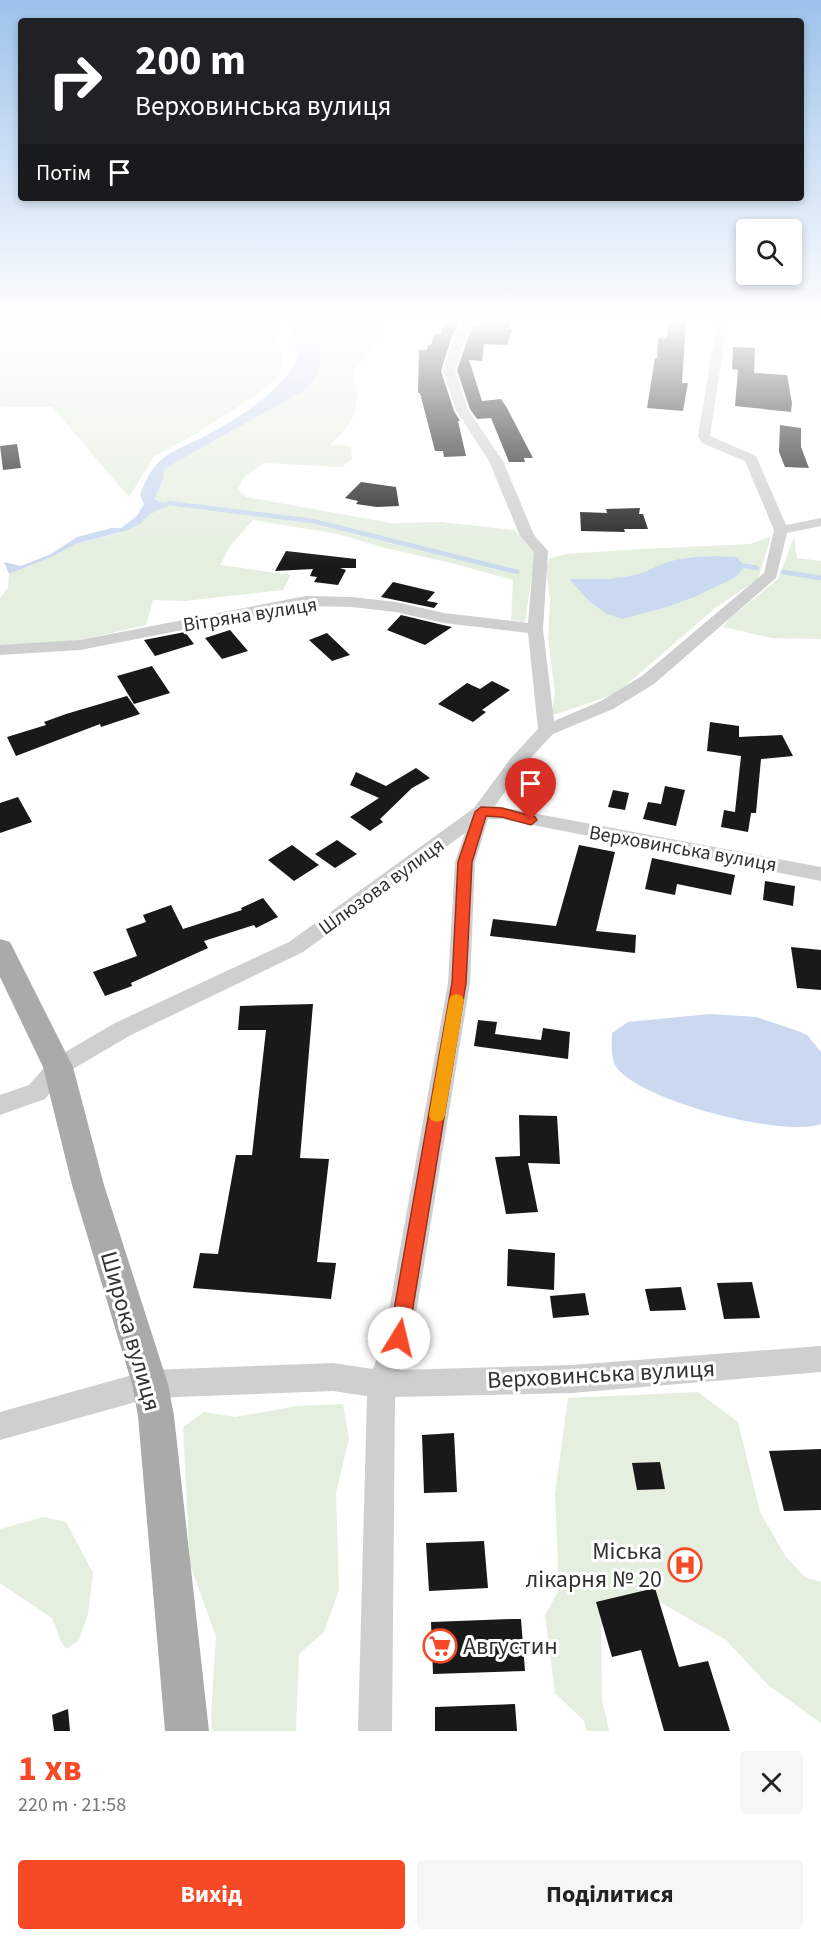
<!DOCTYPE html>
<html lang="uk">
<meta charset="utf-8">
<style>
:root{--surface:#fff;--page:#f6f6f6;--text:#222;--muted:#767676;--accent:#f64a27}
body{margin:0;font-family:"Source Sans 3",sans-serif;background:var(--page);color:var(--text);height:100vh;display:flex;flex-direction:column;font-size:22px;white-space:nowrap}
*{box-sizing:border-box;margin:0}
p{font-size:20px;color:var(--muted)}
.icon{flex:none;width:33px;height:33px;fill:none;stroke:currentColor;stroke-width:2;stroke-linecap:round;stroke-linejoin:round}
.map{position:relative;height:1731px;overflow:hidden}
.drawer{display:flex;flex-direction:column;background:var(--surface);flex:1}
.drawer>*{flex:none}
.hud{position:absolute;left:18px;top:18px;width:786px;height:183px;border-radius:6px;box-shadow:0 3px 9px #0003;background:#202124;color:#fff;overflow:hidden}
.buttons{position:absolute;left:736px;top:219px;display:grid;gap:12px}
.buttons a{display:grid;place-items:center;width:66px;height:66px;border-radius:6px;background:var(--surface);box-shadow:0 3px 9px #0003;font-size:30px}
.pin{position:absolute;display:grid;place-items:center;width:51px;height:51px;color:#fff;margin:-62px -26px;border-radius:50% 50% 50% 0;rotate:-45deg;box-shadow:0 0 6px #0007}
.pin .icon{rotate:45deg}
.me{position:absolute;width:66px;margin:-33px;rotate:9deg;stroke-linejoin:round;filter:drop-shadow(0 0 4px #0008)}
.turn{display:flex;align-items:center;gap:21px;height:126px;padding:0 18px;font-size:27px}
.turn .icon{width:78px;height:78px;stroke-width:2.5}
.turn b{display:block;font-size:42px;line-height:51px}
.then{display:flex;align-items:center;height:57px;padding:0 18px;background:#0003;gap:12px;font-size:22px}
.round{display:grid;place-items:center;flex:none;width:63px;height:63px;border-radius:6px;background:var(--page)}
.head{display:flex;align-items:center;justify-content:space-between;height:102px;padding:0 18px}
h1{font-size:36px;font-weight:700;line-height:45px;color:var(--accent)}
.primary-button{display:flex;gap:12px;margin-top:auto;padding:12px 18px}
.primary-button a{flex:1;height:69px;border-radius:6px;background:var(--accent);color:#fff;font-size:24px;font-weight:700;line-height:69px;text-align:center}
.primary-button a+a{background:var(--page);color:var(--text)}
.map>svg:first-child{display:block}
.green{fill:#e4efdf;fill-rule:evenodd}
.water{fill:#cad8f0}
.lines{fill:none;stroke-linecap:round;stroke-linejoin:round}
.stream{stroke:#cad8f0;stroke-width:4.5}
.building{fill:#191919}
.minor{fill:#cfcfcf;fill-rule:evenodd}
.major{fill:#aaa;fill-rule:evenodd}
.route{fill:#f64a27;stroke:#a03019;stroke-width:1.5}
.slow{fill:#f59e0b}
.labels{text-anchor:middle;stroke-width:6;stroke-linejoin:round;paint-order:stroke}
.street-label{font-size:20px;fill:#323232;stroke:#fff}
.near-street-label{font-size:24px;fill:#323232;stroke:#fff}
.near-poi-label{font-size:24px;fill:#323232;stroke:#fff;text-anchor:end}
</style>
<div class="map">
<svg width="821" height="1731" viewBox="0 0 821 1731">
<rect width="100%" height="100%" fill="#fff"/>
<g class="green">
<polygon points="0,322 279,322 277,340 283,356 279,376 258,394 199,432 154,457 129,497 52,407 3,407 0,409"/>
<path d="M 318,322 L 385,322 L 382,333 L 353,373 C 361,409 357,418 330,445 L 351,446 L 352,459 L 342,467 L 264,463 L 245,476 L 238,489 L 246,497 L 391,523 L 441,522 L 514,530 L 535,553 L 525,623 L 511,620 L 513,580 L 451,563 L 381,547 L 338,534 L 253,520 L 230,546 L 220,565 L 291,575 L 283,590 L 185,601 L 153,600 L 146,625 L 81,640 L 0,648 L 0,598 L 8,588 L 9,574 L 56,555 L 75,544 L 115,534 L 140,524 L 160,502 L 155,499 L 163,479 L 163,469 L 288,399 L 322,363 Z"/>
<path d="M 771,536 L 758,579 L 715,608 L 617,693 L 551,716 L 555,693 L 548,639 L 550,601 L 546,570 L 549,559 L 565,554 L 640,549 L 751,544 ZM 663,564 L 736,577 L 667,607 L 623,619 L 589,601 L 569,579 C 601,579 635,581 663,564 Z"/>
<polygon points="794,537 797,558 821,561 821,639 772,638 723,627 728,620 778,579"/>
<polygon points="698,1392 738,1422 760,1512 786,1557 805,1577 821,1582 821,1723 768,1685 726,1640 656,1600 619,1610 601,1627 602,1700 609,1731 587,1731 584,1721 555,1693 545,1615 559,1590 555,1494 568,1398"/>
<polygon points="343,1404 349,1438 336,1493 339,1590 324,1632 299,1654 296,1731 212,1731 211,1714 216,1637 190,1564 183,1427 204,1412 235,1417 297,1406"/>
<polygon points="43,1517 66,1522 93,1573 88,1614 79,1640 67,1649 61,1642 52,1618 0,1583 0,1529"/>
</g>
<g class="water">
<path d="M 288,322 L 318,322 C 318,354 330,366 303,391 L 164,469 L 163,479 L 155,499 L 160,502 L 169,503 L 168,506 L 150,514 L 140,524 L 128,530 L 75,544 L 56,555 L 9,574 L 4,562 L 21,566 L 51,554 L 77,537 L 112,528 L 121,528 L 137,516 L 144,504 L 140,495 C 144,484 149,472 157,464 C 170,450 189,445 205,436 C 232,422 295,384 298,352 L 292,339 L 293,330 Z"/>
<path d="M 716,556 L 736,557 L 745,566 L 736,577 L 694,597 L 667,607 L 623,619 L 607,614 L 589,601 L 569,579 C 590,579 613,580 634,575 C 646,573 654,567 665,563 C 682,557 699,557 716,556 Z"/>
<path d="M 710,1014 L 756,1017 L 798,1031 L 807,1035 L 821,1052 L 821,1124 C 784,1138 642,1101 617,1068 C 610,1059 612,1044 612,1033 L 628,1022 Z"/>
</g>
<g class="lines">
<g class="stream">
<polyline points="169,503 313,521 517,572"/>
<polyline points="745,566 757,568"/>
<polyline points="783,572 821,578"/>
</g>
</g>
<g class="building">
<polygon points="479,322 511,322 508,329 512,329 507,345 484,344 482,361 469,360 482,401 501,399 507,408 533,458 524,458 525,462 509,462 491,418 477,419 470,409 457,370 468,338 474,325 478,326"/>
<polygon points="668,322 686,322 682,383 688,383 683,411 647,408 655,358 657,358 658,338 667,339"/>
<polygon points="444,323 459,324 452,336 441,371 454,411 460,421 458,421 466,456 444,457 443,451 435,451 420,393 418,393 419,350 427,350 428,345 431,345 435,334 441,334"/>
<polygon points="733,347 755,348 754,373 787,375 792,403 791,412 735,406 738,370 732,369"/>
<polygon points="780,425 801,428 801,447 809,468 785,467 779,452"/>
<polygon points="17,444 21,468 3,470 0,446"/>
<polygon points="361,482 396,487 399,506 377,507 356,504 358,501 345,498"/>
<polygon points="640,508 639,514 643,514 648,529 624,529 625,532 581,531 580,512 607,513 606,509"/>
<polygon points="286,551 356,559 356,568 340,568 346,570 338,585 314,582 317,577 310,576 313,569 275,571"/>
<polygon points="393,582 435,592 427,601 438,603 434,608 381,597"/>
<polygon points="401,615 443,625 452,627 425,645 387,630"/>
<polygon points="230,630 248,651 222,659 205,638"/>
<polygon points="185,632 194,644 155,656 144,640"/>
<polygon points="327,633 350,655 332,661 309,640"/>
<polygon points="152,666 170,693 134,704 117,676"/>
<polygon points="492,681 510,690 482,710 486,712 473,722 438,704 467,683 480,689"/>
<polygon points="127,696 140,714 101,727 100,724 16,756 7,737 46,725 44,722 66,714"/>
<polygon points="710,722 739,726 739,737 782,735 793,756 761,759 756,813 751,813 748,832 721,827 724,810 735,812 741,756 707,751"/>
<polygon points="416,768 430,778 412,788 380,819 383,822 370,831 350,817 379,798 350,785 356,772 386,786"/>
<polygon points="665,786 685,790 676,826 643,819 648,802 661,804"/>
<polygon points="613,790 629,793 625,810 608,807"/>
<polygon points="18,797 32,822 0,833 0,803"/>
<polygon points="337,840 357,854 335,868 315,854"/>
<polygon points="292,845 319,865 294,881 268,860"/>
<polygon points="579,845 615,852 596,931 636,935 635,953 490,936 493,919 556,926"/>
<polygon points="652,858 735,875 731,895 677,884 675,895 645,889"/>
<polygon points="765,881 795,886 793,906 763,900"/>
<polygon points="263,898 278,917 256,928 254,925 204,941 208,948 131,983 132,986 105,996 93,972 137,956 126,929 146,922 143,915 171,905 183,929 242,910 241,908"/>
<polygon points="791,947 821,950 821,990 797,988"/>
<polygon points="313,1004 300,1158 329,1159 317,1262 336,1263 331,1299 193,1288 200,1253 218,1254 236,1155 252,1155 266,1030 238,1030 240,1006"/>
<polygon points="478,1020 497,1022 495,1034 541,1040 543,1028 570,1032 568,1059 474,1046"/>
<polygon points="519,1115 557,1116 560,1164 528,1163 538,1212 506,1214 495,1157 520,1156"/>
<polygon points="508,1249 555,1253 554,1290 507,1286"/>
<polygon points="752,1282 760,1318 724,1319 717,1283"/>
<polygon points="681,1287 686,1310 650,1311 645,1289"/>
<polygon points="585,1293 589,1315 553,1318 550,1296"/>
<polygon points="454,1433 457,1492 424,1493 422,1435"/>
<polygon points="821,1449 821,1510 784,1511 769,1451"/>
<polygon points="660,1462 665,1489 637,1490 632,1463"/>
<polygon points="484,1541 488,1588 429,1591 426,1543"/>
<polygon points="655,1588 679,1667 708,1661 730,1731 664,1731 641,1650 612,1657 596,1602"/>
<polygon points="512,1619 521,1619 525,1671 433,1674 431,1622"/>
<polygon points="515,1704 517,1731 435,1731 435,1707"/>
<polygon points="68,1709 70,1731 54,1731 52,1715"/>
</g>
<g class="lines">
<polygon class="minor" points="463,322 473,322 466,337 455,370 468,410 503,461 534,535 548,551 543,629 554,721 601,701 642,676 764,573 774,530 745,461 702,443 698,436 717,322 727,322 710,436 756,456 786,525 821,518 821,526 787,533 776,578 654,684 613,709 553,734 523,766 495,806 821,867 821,881 502,819 488,819 475,862 470,983 412,1338 400,1370 572,1365 821,1346 821,1372 572,1393 395,1397 392,1731 358,1731 367,1396 333,1391 150,1398 0,1440 0,1412 150,1370 333,1363 373,1369 384,1338 448,983 455,862 465,833 303,952 131,1035 66,1073 45,1099 0,1115 0,1095 29,1085 50,1061 115,1023 289,942 474,808 511,758 538,729 528,633 444,623 396,612 352,607 306,606 80,650 0,655 0,645 80,640 306,596 352,597 396,602 444,613 528,623 534,552 520,536 489,461 456,410 443,370 454,337"/>
<polygon class="major" points="0,939 10,942 73,1067 104,1185 168,1384 174,1416 209,1731 165,1731 138,1416 132,1384 72,1185 43,1067 0,977"/>
</g>
<linearGradient id="sky" x2="0" y2="1"><stop stop-color="#9cc2eb"/><stop offset="0.57" stop-color="#fff"/><stop offset="1" stop-color="#fff" stop-opacity="0"/></linearGradient>
<rect width="821" height="564" fill="url(#sky)"/>
<polygon class="route" points="481,807 502,808 535,817 537,820 531,825 502,817 486,816 472,862 466,983 408,1338 405,1344 399,1347 392,1344 389,1338 452,983 458,862 475,812"/>
<polygon class="slow" points="456,994 462,996 464,1000 445,1115 443,1120 437,1122 431,1120 429,1115 449,1000 451,996"/>
<defs>
<g id="hospital-ring" transform="scale(1.725)"><circle r="9.5" fill="#fff" stroke="#f64a27" stroke-width="1.5"/><path d="M-5-5h3v3.5h4V-5h3V5h-3V1.5h-4V5h-3Z" fill="#f64a27"/></g>
<g id="supermarket-ring" transform="scale(1.725)"><circle r="9.5" fill="#fff" stroke="#f64a27" stroke-width="1.5"/><path d="M-6-5.5h2.5l.6 2H6L4.5 2H-2.5L-4.4-4H-6ZM-1.5 3.2a1.3 1.3 0 1 0 .1 0ZM3 3.2a1.3 1.3 0 1 0 .1 0Z" fill="#f64a27"/></g>
</defs>
<g fill-rule="evenodd">
<use href="#hospital-ring" x="685" y="1565"/>
<use href="#supermarket-ring" x="440" y="1646"/>
</g>
<g class="labels">
<g class="street-label">
<text transform="translate(250 614) rotate(-9)" y="7">Вітряна вулиця</text>
<text transform="translate(683 848) rotate(10)" y="7">Верховинська вулиця</text>
<text transform="translate(381 886) rotate(-36)" y="7">Шлюзова вулиця</text>
</g>
<g class="near-street-label">
<text transform="translate(131 1331) rotate(74)" y="8">Широка вулиця</text>
<text transform="translate(601 1374) rotate(-3)" y="8">Верховинська вулиця</text>
</g>
<g class="near-poi-label">
<text x="662" y="1559">Міська<tspan x="662" dy="28">лікарня № 20</tspan></text>
<text x="463" y="1654" text-anchor="start">Августин</text>
</g>
</g>
</svg>
<div class="buttons">
<a><svg class="icon" aria-label="search" viewBox="0 0 24 24"><circle cx="10" cy="10" r="6"/><path d="M15 15l6 6"/></svg></a>
</div>
<div class="pin" style="left:531px;top:820px;background:#d93025"><svg class="icon" aria-label="arrive" viewBox="0 0 24 24"><path d="M6 21V4h12l-3 4 3 4H6"/></svg></div>
<svg class="me" style="left:399px;top:1338px" viewBox="-20 -20 40 40"><circle r="19" fill="#fff"/><path d="M0-13L10 11 0 6-10 11z" fill="#f64a27"/></svg>
<div class="hud">
<div class="turn"><svg class="icon" aria-label="right" viewBox="0 0 24 24"><path d="M7 20v-9h11M14 6l5 5-5 5"/></svg><div><b>200 m</b>Верховинська вулиця</div></div>
<div class="then">Потім<svg class="icon" aria-label="arrive" viewBox="0 0 24 24"><path d="M6 21V4h12l-3 4 3 4H6"/></svg></div>
</div>
</div>
<section class="drawer">
<div class="head"><div><h1>1 хв</h1><p>220 m · 21:58</p></div><a class="round"><svg class="icon" aria-label="close" viewBox="0 0 24 24"><path d="M6 6l12 12M18 6L6 18"/></svg></a></div>
<div class="primary-button"><a>Вихід</a><a>Поділитися</a></div>
</section>
